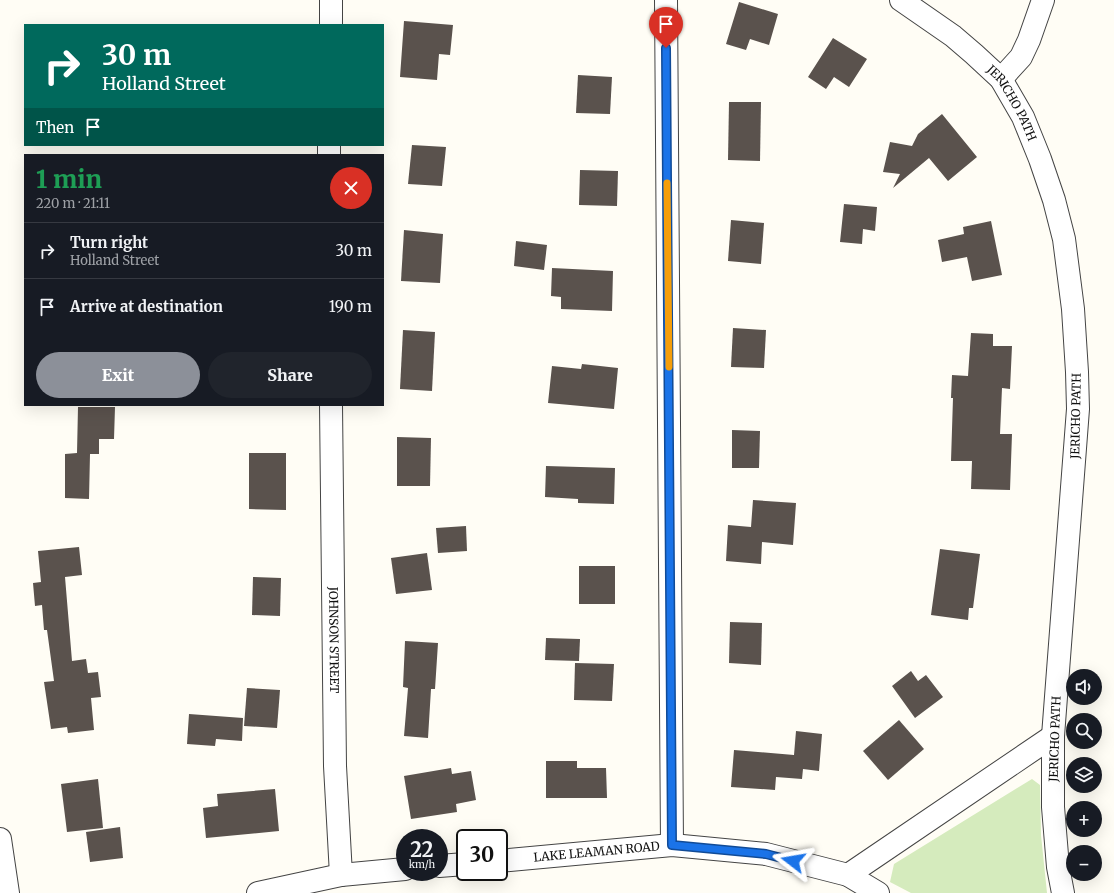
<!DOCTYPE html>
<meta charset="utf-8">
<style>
:root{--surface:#171b24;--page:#20242c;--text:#f1f3f6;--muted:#9ea1a6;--line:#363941;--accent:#8c9099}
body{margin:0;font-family:Merriweather,serif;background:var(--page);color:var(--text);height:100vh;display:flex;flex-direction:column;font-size:15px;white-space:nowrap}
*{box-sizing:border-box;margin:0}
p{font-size:13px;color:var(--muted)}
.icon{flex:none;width:22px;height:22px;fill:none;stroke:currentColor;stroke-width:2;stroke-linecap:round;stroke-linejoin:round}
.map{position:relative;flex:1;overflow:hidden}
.details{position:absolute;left:24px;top:154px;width:360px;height:252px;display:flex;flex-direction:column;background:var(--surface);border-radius:0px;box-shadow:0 4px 16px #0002}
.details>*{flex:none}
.guide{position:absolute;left:24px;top:24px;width:360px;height:122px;border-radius:0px;box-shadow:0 4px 16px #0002;background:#00695c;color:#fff;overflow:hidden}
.fabs{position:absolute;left:1066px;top:669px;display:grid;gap:8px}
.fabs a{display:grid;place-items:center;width:36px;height:36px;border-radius:50%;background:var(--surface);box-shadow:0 4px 16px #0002;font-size:20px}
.speed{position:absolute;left:396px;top:829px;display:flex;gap:8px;font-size:20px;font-weight:700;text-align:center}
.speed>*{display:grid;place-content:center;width:52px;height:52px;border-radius:50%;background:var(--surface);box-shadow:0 4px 16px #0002;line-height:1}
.speed small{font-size:10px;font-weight:400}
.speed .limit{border:2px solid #111;border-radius:6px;background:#fff;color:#111}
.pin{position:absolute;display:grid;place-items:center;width:34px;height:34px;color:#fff;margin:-41px -17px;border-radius:50% 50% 50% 0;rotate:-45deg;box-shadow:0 0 4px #0007}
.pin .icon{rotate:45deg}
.me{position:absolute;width:44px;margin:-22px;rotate:284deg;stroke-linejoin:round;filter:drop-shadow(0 0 3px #0008)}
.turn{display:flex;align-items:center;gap:14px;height:84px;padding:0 12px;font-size:18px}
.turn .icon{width:52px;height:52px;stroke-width:2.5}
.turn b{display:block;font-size:28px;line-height:34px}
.then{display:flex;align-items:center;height:38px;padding:0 12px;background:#0003;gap:8px;font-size:15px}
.round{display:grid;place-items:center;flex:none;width:42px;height:42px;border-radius:21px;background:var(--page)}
.summary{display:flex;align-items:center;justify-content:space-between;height:68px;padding:0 12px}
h1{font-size:24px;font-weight:800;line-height:30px;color:#1e9e55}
.primary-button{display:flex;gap:8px;margin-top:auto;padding:8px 12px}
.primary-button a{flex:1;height:46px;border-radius:24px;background:var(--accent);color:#fff;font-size:16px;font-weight:800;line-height:46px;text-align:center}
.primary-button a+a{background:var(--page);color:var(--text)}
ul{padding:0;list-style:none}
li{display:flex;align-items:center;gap:12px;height:56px;padding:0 12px;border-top:1px solid var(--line)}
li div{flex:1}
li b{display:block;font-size:15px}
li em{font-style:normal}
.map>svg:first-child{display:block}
.green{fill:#d5ebbd}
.building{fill:#5a524d}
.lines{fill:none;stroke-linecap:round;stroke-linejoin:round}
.minor-casing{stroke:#444;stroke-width:24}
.minor{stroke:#fff;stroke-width:22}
.route-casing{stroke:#114b97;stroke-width:10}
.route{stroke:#1a73e8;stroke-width:7}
.slow{stroke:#f59e0b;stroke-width:7}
.labels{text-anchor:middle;stroke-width:4;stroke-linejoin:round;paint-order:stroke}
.street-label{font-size:12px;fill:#111;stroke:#fff}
</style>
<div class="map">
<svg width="1114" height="893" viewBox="0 0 1114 893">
<rect width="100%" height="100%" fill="#fffdf5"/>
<polygon class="green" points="1032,779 1040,785 1041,835 1047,893 911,893 890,882 894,864"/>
<g class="building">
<polygon points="739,2 778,14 769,45 750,39 746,50 726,44"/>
<polygon points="404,21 453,25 450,55 439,54 437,80 400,77"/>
<polygon points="833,38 867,59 849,87 834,77 826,89 808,77"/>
<polygon points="578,75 612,77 610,114 576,113"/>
<polygon points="729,102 761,102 760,161 728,160"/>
<polygon points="942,114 977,157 948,181 929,158 893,188 900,174 883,172 890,142 912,146 918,134"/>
<polygon points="412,145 446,147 442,186 408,184"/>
<polygon points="580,170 618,171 617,206 579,205"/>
<polygon points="844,204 877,207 875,231 863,229 862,244 840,242"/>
<polygon points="731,220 764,223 761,264 728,261"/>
<polygon points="991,221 1002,275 972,281 967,257 942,262 938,240 964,234 963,227"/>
<polygon points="404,230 443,234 440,283 401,281"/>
<polygon points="516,241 547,245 544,270 514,266"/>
<polygon points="552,268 613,271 612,311 561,309 561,297 551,296"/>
<polygon points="733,328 766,330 764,368 731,367"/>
<polygon points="403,330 435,332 432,391 400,389"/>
<polygon points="971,333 993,334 993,346 1012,346 1010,389 1002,388 1000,434 1012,434 1010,490 971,489 972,461 951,461 953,398 951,398 952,375 968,376"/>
<polygon points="582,364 618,368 614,409 548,403 552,366 581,369"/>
<polygon points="78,407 115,407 114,439 99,439 99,454 90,454 89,499 65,498 65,454 77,453"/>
<polygon points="732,430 760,431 759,468 732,468"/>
<polygon points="397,437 431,438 430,486 397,486"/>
<polygon points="249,453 286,453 286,510 249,509"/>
<polygon points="546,466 615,468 614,504 578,503 578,499 545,497"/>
<polygon points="753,500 796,503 793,545 762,542 761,564 726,561 728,525 751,527"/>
<polygon points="466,526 467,551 438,553 436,528"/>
<polygon points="79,547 82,575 65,577 72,661 86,659 88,673 98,672 101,697 91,698 94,730 68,733 67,727 51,729 44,682 54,681 47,630 44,630 42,605 35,606 33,583 41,582 38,551"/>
<polygon points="940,549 980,554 973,608 969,608 968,620 931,615"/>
<polygon points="427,553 432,590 396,594 391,558"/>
<rect x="579" y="566" width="36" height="38"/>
<polygon points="253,577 281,578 280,616 252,615"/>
<polygon points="730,622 762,623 761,665 729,663"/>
<polygon points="546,638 580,639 579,661 545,660"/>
<polygon points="405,641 438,643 435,689 431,689 428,738 404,736 408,688 403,687"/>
<polygon points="575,663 614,664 612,701 574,700"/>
<polygon points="911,671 918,681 926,675 943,697 915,718 892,686"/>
<polygon points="247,688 280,690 277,728 244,726"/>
<polygon points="189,714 243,718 242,741 216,739 215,746 187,744"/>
<polygon points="899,720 924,749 888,780 863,751"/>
<polygon points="796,731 822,734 819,771 803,769 802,779 776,777 775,790 731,787 734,750 794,755"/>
<polygon points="546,761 577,761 577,768 606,768 607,798 546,798"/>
<polygon points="451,768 452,774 471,771 476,800 456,804 457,812 411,819 404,776"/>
<polygon points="98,779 103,828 67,832 61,784"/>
<polygon points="275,789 279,831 206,838 203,808 218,806 217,794"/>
<polygon points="120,827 123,858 90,862 86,832"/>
</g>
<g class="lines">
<g class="minor-casing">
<g id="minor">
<polyline points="666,0 672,845"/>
<path id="s1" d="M 901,0 L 953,36 L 974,54 L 1001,79 L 1023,117 L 1040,159 L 1054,200 L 1064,239 L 1073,309 L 1077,372 L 1078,409 L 1053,736 L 1053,807 L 1058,867 L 1063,893"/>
<polyline points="331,25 331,0"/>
<polyline points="1001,79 1021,57 1029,40 1043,0"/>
<polyline points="329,145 329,155"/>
<path id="s2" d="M 331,405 L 335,766 L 341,875"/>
<polyline points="0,839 8,893"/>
<path id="s3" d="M 499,861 L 672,845 L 766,854 L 848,875 L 878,893"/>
<polyline points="439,866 465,864"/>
<polyline points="848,875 1053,736"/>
<polyline points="258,893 341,875 405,869"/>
</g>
</g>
<use href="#minor" class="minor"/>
</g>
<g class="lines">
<g class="route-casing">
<polyline id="route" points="666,48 672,845 766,854 793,861"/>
</g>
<use href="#route" class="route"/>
<polyline class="slow" points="667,183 669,367"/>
</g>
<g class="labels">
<g class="street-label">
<text dy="4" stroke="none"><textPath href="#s1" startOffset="154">JERICHO PATH</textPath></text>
<text transform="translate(1076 416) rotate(-89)" y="4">JERICHO PATH</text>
<text dy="4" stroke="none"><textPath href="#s2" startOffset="235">JOHNSON STREET</textPath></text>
<text transform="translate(1055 739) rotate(-88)" y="4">JERICHO PATH</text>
<text dy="4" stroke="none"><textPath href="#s3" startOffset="98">LAKE LEAMAN ROAD</textPath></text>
</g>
</g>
</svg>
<div class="fabs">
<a><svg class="icon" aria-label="sound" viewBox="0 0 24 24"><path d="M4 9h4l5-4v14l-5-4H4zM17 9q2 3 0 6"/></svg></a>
<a><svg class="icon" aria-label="search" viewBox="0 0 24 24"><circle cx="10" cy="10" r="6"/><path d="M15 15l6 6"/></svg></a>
<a><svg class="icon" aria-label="layers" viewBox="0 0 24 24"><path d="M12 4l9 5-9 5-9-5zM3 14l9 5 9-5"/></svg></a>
<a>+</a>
<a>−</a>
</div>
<div class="speed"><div>22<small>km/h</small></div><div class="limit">30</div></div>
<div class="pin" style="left:666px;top:48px;background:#d93025"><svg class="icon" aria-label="arrive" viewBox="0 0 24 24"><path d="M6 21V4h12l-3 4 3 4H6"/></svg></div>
<svg class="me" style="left:793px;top:861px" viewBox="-20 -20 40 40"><path d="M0-17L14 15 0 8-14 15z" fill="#1a73e8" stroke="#fff" stroke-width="4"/></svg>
<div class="guide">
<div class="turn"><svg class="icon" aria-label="right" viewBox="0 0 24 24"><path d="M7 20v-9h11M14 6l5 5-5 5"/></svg><div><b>30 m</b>Holland Street</div></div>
<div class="then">Then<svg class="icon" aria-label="arrive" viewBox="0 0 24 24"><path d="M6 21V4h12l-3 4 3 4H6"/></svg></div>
</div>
<section class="details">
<div class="summary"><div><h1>1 min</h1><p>220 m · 21:11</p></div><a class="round" style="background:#d93025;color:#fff"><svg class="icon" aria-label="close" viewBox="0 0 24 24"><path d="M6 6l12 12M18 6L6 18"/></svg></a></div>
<ul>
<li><svg class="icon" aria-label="right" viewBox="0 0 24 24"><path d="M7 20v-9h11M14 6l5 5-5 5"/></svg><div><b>Turn right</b><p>Holland Street</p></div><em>30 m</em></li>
<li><svg class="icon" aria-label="arrive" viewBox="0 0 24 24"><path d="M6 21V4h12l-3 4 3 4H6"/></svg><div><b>Arrive at destination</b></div><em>190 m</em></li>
</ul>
<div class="primary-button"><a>Exit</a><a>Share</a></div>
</section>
</div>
